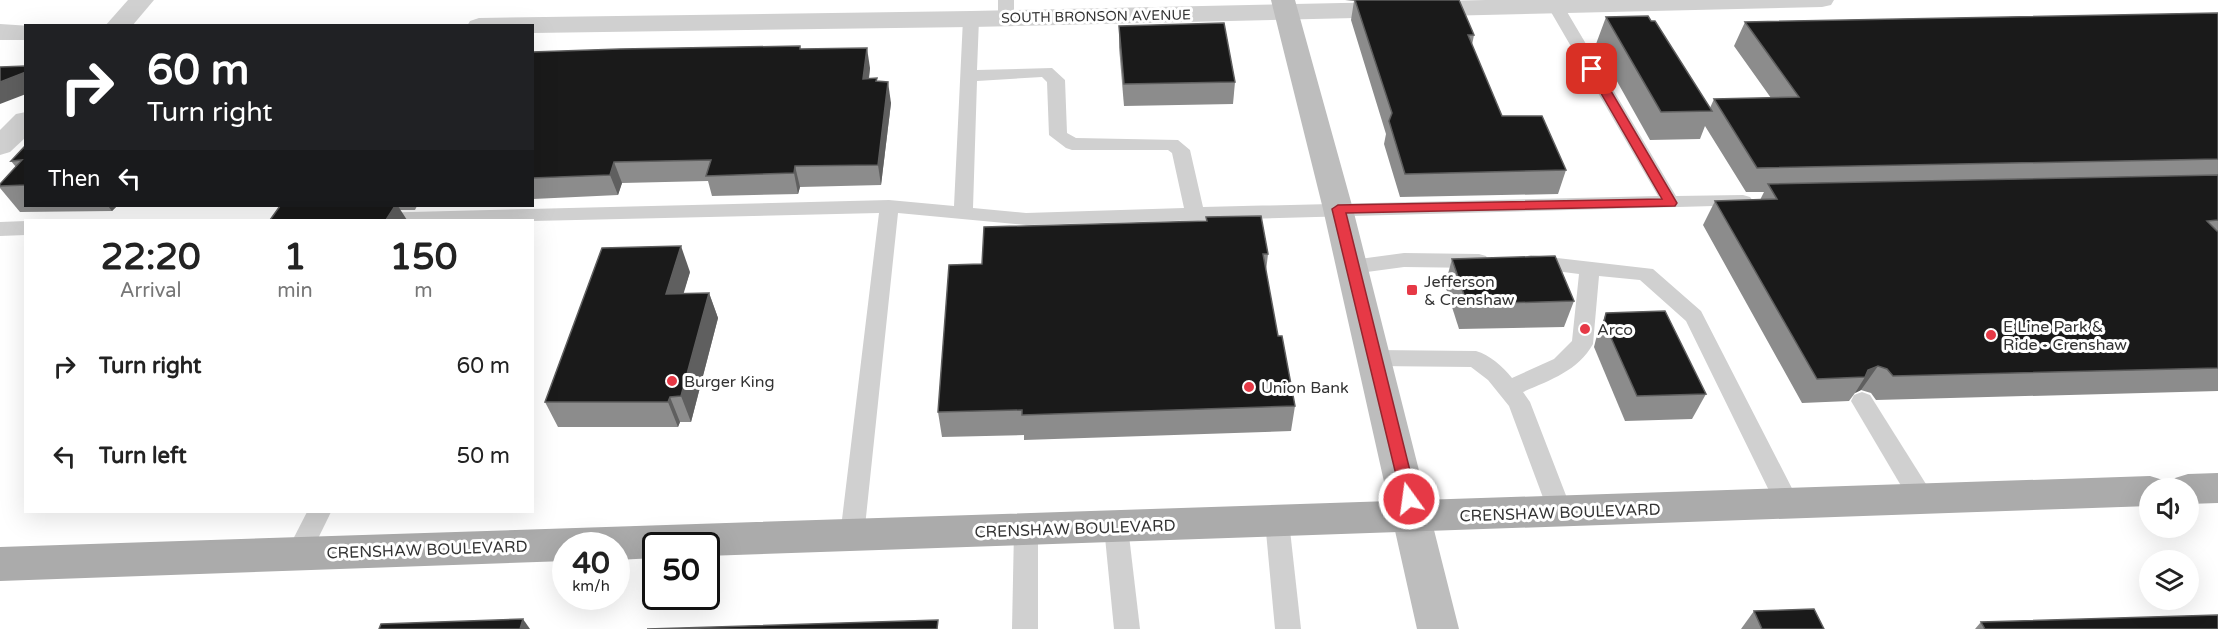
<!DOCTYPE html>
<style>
:root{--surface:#fff;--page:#f2f2f2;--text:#222;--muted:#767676}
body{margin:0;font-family:"Varela Round",sans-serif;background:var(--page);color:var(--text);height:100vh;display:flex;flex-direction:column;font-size:22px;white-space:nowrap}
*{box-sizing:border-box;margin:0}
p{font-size:20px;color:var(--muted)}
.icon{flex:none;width:33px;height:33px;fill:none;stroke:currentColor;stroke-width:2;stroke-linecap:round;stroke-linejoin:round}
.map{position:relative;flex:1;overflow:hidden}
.drawer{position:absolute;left:24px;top:219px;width:510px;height:294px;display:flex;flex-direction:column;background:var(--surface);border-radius:0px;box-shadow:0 6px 24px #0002}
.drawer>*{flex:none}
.guide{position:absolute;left:24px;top:24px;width:510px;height:183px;border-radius:0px;box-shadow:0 6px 24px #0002;background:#202124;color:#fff;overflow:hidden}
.controls{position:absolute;left:2139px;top:478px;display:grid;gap:12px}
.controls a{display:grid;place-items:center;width:60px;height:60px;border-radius:50%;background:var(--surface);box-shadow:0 6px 24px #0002;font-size:30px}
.speed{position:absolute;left:552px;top:532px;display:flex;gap:12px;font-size:30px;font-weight:700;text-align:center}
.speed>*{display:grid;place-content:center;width:78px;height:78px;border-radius:50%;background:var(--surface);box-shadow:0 6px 24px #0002;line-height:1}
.speed small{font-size:15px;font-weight:400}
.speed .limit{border:3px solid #111;border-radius:9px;background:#fff;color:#111}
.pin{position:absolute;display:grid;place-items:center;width:51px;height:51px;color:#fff;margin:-26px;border-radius:12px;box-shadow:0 3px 9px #0006}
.me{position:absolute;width:66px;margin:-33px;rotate:346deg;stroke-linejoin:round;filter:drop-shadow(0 0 4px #0008)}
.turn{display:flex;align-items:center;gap:21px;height:126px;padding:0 24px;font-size:27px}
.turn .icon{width:78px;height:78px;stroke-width:2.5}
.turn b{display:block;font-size:42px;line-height:51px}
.then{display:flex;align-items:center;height:57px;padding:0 24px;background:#0003;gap:12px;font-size:22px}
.eta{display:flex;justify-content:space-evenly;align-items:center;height:102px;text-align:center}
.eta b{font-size:36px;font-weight:700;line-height:42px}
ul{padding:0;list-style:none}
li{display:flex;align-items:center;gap:18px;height:90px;padding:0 24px}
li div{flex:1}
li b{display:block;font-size:22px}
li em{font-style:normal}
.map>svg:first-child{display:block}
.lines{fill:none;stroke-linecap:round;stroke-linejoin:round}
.lane{fill:#d0d0d0;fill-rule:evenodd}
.street{fill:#d0d0d0;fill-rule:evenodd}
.secondary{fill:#bdbdbd;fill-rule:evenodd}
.primary{fill:#ababab;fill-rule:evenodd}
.wall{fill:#8c8c8c}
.shaded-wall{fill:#5f5f5f}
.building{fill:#1a1a1a;stroke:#5f5f5f;stroke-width:1.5}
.route{fill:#e63946;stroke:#96252e;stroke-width:1.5}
.poi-dot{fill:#e63946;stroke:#fff;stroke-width:2}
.labels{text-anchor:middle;stroke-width:6;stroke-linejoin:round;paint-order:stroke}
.far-street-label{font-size:14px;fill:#333;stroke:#fff}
.poi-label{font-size:16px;fill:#333;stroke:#fff;text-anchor:start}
.street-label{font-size:16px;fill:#333;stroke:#fff}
</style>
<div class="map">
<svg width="2218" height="629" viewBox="0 0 2218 629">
<rect width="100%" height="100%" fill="#fff"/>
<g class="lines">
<g class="lane">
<polygon points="998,0 1014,0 1014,17 1012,20 1006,22 998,17"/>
<path d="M 1544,0 L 1560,0 L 1676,196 L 1743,195 L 1750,197 L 1753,201 L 1750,205 L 1026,225 L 898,213 L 864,536 L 861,543 L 852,546 L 843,543 L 840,536 L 879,213 L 532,221 L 322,220 L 325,215 L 332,214 L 889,200 L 954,206 L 963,19 L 971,14 L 979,19 L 977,70 L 1052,68 L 1065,80 L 1067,133 L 1076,138 L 1178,140 L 1190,150 L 1203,207 L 1658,196 ZM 1042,77 L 1047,82 L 1049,135 L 1066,148 L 1072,150 L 1168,150 L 1172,153 L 1184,208 L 1026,213 L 973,208 L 977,81 Z"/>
<polygon points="26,221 26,235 0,236 0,222"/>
<polygon points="1404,253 1479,254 1486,256 1489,261 1486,266 1479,268 1404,267 1352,274 1345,272 1342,267 1345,262 1352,260"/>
<path d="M 1531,255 L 1653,269 L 1701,311 L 1800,504 L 1797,511 L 1788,514 L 1779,511 L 1686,321 L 1640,280 L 1599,276 L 1593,344 C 1578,371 1550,380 1523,392 L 1530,402 L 1572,511 L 1569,518 L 1560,521 L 1551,518 L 1548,511 L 1509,406 L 1488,380 L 1471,367 L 1375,366 L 1367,364 L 1364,358 L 1367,352 L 1375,350 L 1476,351 C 1490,355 1502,366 1512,378 L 1554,359 L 1572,341 L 1579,274 L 1524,267 L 1521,262 L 1524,257 Z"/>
<polygon points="1862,392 1870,395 1931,492 1934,499 1931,506 1922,509 1913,506 1851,401 1854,395"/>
<polygon points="1277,511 1286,514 1289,521 1301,629 1275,629 1265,521 1268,514"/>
<polygon points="307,512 331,512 307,561 298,564 289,561 286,553"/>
<polygon points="1116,517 1125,520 1128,527 1140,629 1114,629 1104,527 1107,520"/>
<polygon points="1026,520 1035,523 1038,530 1038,629 1012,629 1014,530 1017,523"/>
</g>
<g class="street">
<polygon points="128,0 154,0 132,26 105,26"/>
<polygon points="1486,0 1834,0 1831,5 1822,7 971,27 532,33 532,26 467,26 470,21 479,18 971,11"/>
<polygon points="0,24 31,26 26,26 26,40 0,40"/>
<polygon points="26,112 26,137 10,152 0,155 0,130 16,114"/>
</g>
<polygon class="secondary" points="1271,0 1295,0 1353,209 1459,629 1417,629 1323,209"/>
<g class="primary">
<polygon points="2218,473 2218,503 2188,504 2188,489 2169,489 2175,478 2188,474"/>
<polygon points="2150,476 2163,480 2168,489 2150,489 2150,506 706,556 706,546 656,546 656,558 616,560 616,546 566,546 566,561 0,581 0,547"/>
</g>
</g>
<g class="wall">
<polygon points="1345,0 1459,0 1474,35 1472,45 1502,116 1566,170 1558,194 1400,197 1384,144 1386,134 1351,20 1354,1"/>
<polygon points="2218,13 2218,391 1876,400 1871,393 1861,390 1855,393 1849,401 1802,403 1703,225 1715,201 1760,200 1764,192 1746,192 1705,126 1700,139 1650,140 1596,44 1606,17 1710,108 1714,99 1771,98 1734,46 1745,22"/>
<polygon points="1119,26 1235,82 1233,104 1124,106 1119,47"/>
<polygon points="801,49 870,68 869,79 877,78 877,81 891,103 881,185 800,187 798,194 712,196 708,181 622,183 618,195 533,199 532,52"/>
<polygon points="26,145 26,206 117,206 112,211 20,212 0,188 0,184 16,167 11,161"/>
<polygon points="280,206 417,206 415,210 401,210"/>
<polygon points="1206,217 1268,254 1266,271 1278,336 1295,406 1291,431 1024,440 1024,435 942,437 938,412 982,264 1206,221"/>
<polygon points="1452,259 1574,301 1564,327 1459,329 1445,285"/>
<polygon points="690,272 683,293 709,293 718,318 691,422 680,422 678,427 558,427 545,402"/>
<polygon points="1606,313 1706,394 1692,419 1625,421 1594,347 1596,339"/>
<polygon points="1754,611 1824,629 1741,629"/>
<polygon points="1981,622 2218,629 1975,629"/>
</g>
<g class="shaded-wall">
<polygon points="867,48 870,68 866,99 863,79"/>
<polygon points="26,72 26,94 0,104 0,82"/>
<polygon points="888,82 891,103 881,185 878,165"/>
<polygon points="614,162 622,183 618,195 610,175"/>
<polygon points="795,166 800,187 798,194 794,173"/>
<polygon points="108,206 117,206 112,211"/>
<polygon points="395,206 398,206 407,220 386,220"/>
<polygon points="681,246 690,272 676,319 666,294"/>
<polygon points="709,293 718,318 691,422 681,396"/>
<polygon points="1878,366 1861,390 1855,393 1865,377 1868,370"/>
<polygon points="670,397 680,422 678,427 668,402"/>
<polygon points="523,619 530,629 520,629"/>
</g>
<g class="building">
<polygon points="1355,0 1459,0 1474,35 1468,35 1502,116 1542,116 1566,170 1405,174 1389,121 1392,113"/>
<polygon points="2218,13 2218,159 1757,168 1714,99 1799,97 1745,22"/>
<polygon points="1648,16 1651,21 1655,21 1712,111 1661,112 1606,17"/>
<polygon points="1224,23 1235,82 1124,84 1119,26"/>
<polygon points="800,46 800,49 867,48 863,79 877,78 876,81 888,82 878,165 795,166 794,173 706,176 711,160 614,162 610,175 532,178 532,52 620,49"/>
<polygon points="26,66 26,72 0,82 0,67"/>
<polygon points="26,145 26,185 0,186 0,184 22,160 11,161"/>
<polygon points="2218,175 2218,220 2207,221 2218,232 2218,368 1893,376 1887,369 1878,366 1868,370 1865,377 1817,379 1715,201 1777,199 1768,184"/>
<polygon points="280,206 395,206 386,220 270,220"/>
<polygon points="1261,216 1268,254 1263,254 1278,336 1282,336 1295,406 1022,415 1022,410 938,412 949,265 982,264 984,227 1207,221 1206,217"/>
<polygon points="681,246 666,294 709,293 681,396 670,397 668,402 545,402 602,248"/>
<polygon points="1555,256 1574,301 1467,304 1452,259"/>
<polygon points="1665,311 1706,394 1637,396 1604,322 1606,313"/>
<polygon points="1814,609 1824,629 1762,629 1754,611"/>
<polygon points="2218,615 2218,629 1985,629 1981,622"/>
<polygon points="523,619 520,629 379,629 381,624"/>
<polygon points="938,620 937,629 647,629"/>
</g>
<polygon class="route" points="1592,65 1598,69 1677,203 1675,206 1346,213 1417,499 1414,504 1409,506 1403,504 1332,209 1338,205 1662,199 1587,69"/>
<g class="poi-dot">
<rect x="1406" y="284" width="12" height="12" rx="3"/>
<circle cx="1585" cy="329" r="6"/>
<circle cx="1991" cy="335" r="6"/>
<circle cx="672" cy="381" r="6"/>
<circle cx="1249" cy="387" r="6"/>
</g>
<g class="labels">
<g class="far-street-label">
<text transform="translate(1096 16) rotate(-1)" y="5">SOUTH BRONSON AVENUE</text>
</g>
<g class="poi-label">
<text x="1424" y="287">Jefferson<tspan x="1424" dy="18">&amp; Crenshaw</tspan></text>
<text x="2003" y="332">E Line Park &amp;<tspan x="2003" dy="18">Ride - Crenshaw</tspan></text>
<text x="1597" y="335">Arco</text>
<text x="684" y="387">Burger King</text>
<text x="1261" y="393">Union Bank</text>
</g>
<g class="street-label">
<text transform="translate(1560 512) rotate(-2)" y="6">CRENSHAW BOULEVARD</text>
<text transform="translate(1075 528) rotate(-2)" y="6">CRENSHAW BOULEVARD</text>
<text transform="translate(427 549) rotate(-2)" y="6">CRENSHAW BOULEVARD</text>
</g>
</g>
</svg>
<div class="controls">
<a><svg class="icon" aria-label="sound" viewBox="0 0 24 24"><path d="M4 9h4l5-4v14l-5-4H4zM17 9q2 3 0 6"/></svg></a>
<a><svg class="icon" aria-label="layers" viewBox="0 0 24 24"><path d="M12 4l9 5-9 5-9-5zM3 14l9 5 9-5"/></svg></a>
</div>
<div class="speed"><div>40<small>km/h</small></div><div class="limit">50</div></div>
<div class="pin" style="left:1592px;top:69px;background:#d93025"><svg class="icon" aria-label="arrive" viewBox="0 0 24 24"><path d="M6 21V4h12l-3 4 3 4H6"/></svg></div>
<svg class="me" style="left:1409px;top:499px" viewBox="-20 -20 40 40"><circle r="17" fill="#e63946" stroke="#fff" stroke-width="3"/><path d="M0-11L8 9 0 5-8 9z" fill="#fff"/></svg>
<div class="guide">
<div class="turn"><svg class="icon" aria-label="right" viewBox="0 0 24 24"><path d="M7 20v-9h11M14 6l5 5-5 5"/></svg><div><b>60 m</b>Turn right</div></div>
<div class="then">Then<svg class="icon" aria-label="left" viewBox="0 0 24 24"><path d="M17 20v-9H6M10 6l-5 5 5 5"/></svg></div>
</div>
<section class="drawer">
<div class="eta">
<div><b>22:20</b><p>Arrival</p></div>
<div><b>1</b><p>min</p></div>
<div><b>150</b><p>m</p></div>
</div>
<ul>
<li><svg class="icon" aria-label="right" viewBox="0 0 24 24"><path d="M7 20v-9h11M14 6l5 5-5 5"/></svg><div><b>Turn right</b></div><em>60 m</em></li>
<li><svg class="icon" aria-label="left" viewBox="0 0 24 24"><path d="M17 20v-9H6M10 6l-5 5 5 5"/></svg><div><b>Turn left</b></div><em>50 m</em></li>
</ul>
</section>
</div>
